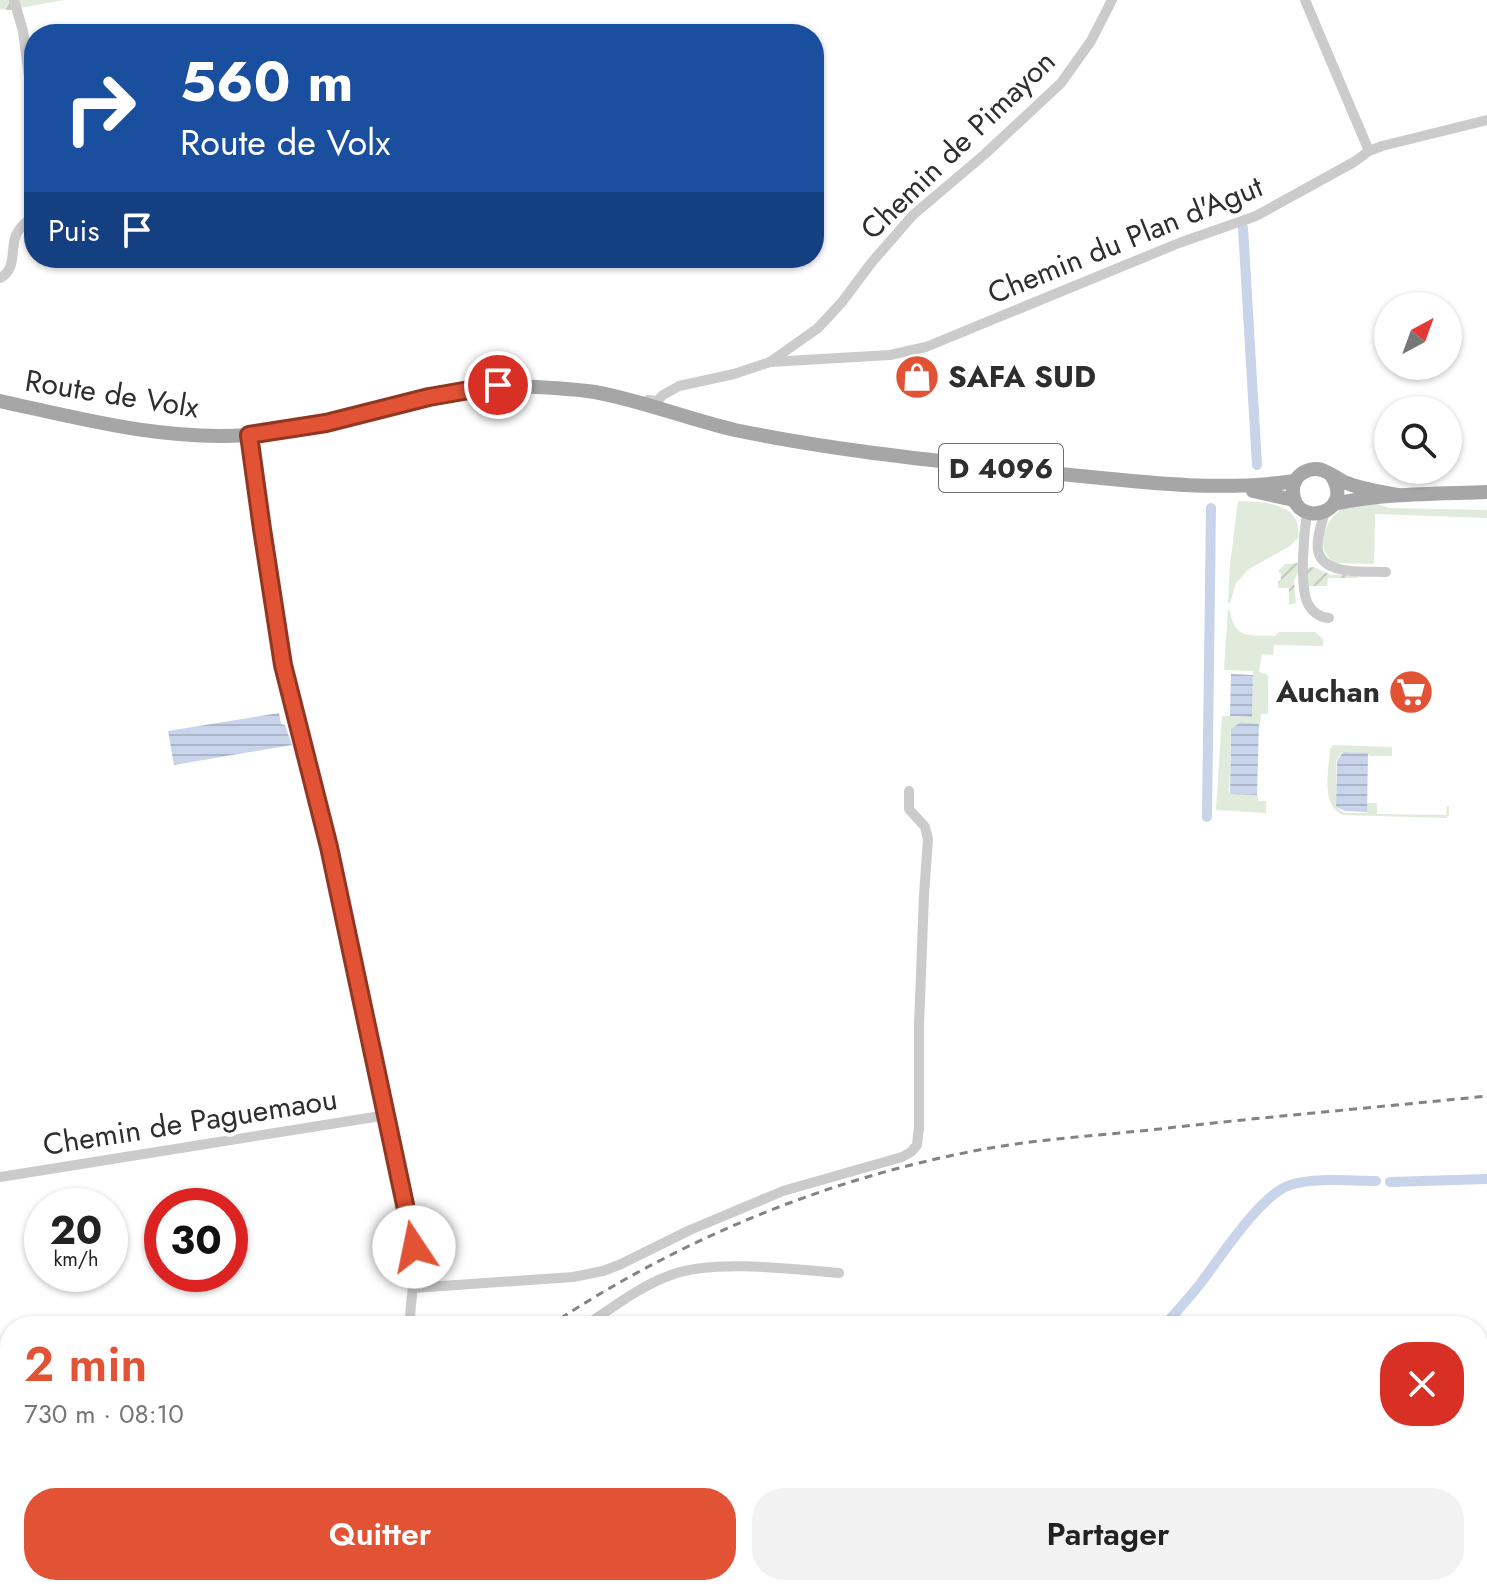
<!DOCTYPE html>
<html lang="fr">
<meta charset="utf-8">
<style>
:root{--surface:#fff;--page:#f2f2f2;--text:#222;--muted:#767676;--accent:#e15334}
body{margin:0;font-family:Jost,sans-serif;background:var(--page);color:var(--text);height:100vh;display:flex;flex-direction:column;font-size:30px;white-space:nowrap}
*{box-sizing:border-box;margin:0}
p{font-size:26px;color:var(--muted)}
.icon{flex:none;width:44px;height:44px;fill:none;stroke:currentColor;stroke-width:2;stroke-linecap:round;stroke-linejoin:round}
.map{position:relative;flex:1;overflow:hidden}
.side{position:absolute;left:0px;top:1316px;width:1488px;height:280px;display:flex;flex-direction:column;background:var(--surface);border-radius:32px 32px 0 0;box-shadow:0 2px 6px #0004}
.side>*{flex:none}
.guide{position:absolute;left:24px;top:24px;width:800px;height:244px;border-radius:32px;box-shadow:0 2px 6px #0004;background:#1a4fa0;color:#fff;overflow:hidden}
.needle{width:52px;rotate:41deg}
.buttons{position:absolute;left:1374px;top:292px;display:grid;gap:16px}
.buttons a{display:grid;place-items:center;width:88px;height:88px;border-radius:50%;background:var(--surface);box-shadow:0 2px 6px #0004;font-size:40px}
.speed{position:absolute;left:24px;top:1188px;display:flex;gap:16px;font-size:40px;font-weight:700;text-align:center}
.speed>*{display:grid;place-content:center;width:104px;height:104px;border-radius:50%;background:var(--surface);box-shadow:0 2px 6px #0004;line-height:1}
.speed small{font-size:20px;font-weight:400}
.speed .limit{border:12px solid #d22;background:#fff;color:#111}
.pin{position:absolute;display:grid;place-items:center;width:68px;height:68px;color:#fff;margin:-34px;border:4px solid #fff;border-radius:50%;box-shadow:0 2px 8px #0007}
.me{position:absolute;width:88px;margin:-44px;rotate:349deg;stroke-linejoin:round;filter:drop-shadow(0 0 6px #0008)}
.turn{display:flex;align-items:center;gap:28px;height:168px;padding:0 24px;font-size:36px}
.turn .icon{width:104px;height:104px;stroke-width:2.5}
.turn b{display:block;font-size:56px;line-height:68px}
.then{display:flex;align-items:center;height:76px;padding:0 24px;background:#0003;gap:16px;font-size:30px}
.round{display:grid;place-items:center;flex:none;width:84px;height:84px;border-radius:32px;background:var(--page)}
.summary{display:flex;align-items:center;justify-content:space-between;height:136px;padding:0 24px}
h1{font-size:48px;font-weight:600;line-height:60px;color:var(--accent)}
.action{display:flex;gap:16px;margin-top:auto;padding:16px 24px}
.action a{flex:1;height:92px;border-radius:32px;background:var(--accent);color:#fff;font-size:32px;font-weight:600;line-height:92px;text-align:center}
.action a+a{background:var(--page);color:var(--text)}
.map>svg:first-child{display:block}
.grass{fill:#e0ebdb}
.forest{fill:url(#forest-firs)}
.garden{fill:url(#garden-furrows)}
.water{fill:url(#water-rules)}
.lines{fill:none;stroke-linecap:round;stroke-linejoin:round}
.canal{stroke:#c8d4ea;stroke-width:10}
.minor{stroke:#cbcbcb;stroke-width:10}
.major{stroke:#a6a6a6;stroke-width:14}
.rail{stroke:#838383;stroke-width:3;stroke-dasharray:8 6;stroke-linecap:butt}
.route-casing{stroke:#923622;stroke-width:20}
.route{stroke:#e15334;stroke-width:14}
.labels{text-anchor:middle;stroke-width:8;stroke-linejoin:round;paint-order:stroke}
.shield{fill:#fff;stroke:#6d6d6d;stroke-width:2}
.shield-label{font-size:28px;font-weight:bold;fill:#2e2e2e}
.street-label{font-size:30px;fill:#2e2e2e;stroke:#fff}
.poi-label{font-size:30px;font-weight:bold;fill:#2e2e2e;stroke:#fff;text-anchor:start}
</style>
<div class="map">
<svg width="1487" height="1596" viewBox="0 0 1487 1596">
<defs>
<pattern id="forest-firs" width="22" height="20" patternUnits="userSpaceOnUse" patternTransform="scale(2)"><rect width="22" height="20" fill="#e0ebdb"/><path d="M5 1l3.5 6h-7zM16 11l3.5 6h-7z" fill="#c0cabc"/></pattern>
<pattern id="garden-furrows" width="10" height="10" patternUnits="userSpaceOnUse" patternTransform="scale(2)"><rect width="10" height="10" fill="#e0ebdb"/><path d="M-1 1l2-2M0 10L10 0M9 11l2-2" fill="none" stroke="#c0cabc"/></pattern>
<pattern id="water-rules" width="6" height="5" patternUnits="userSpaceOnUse" patternTransform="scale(2)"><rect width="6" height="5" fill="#c8d4ea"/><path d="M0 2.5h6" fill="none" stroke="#acb6c9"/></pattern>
</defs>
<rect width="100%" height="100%" fill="#fff"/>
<g class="grass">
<path d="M 1238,501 C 1257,502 1290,501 1297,523 C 1299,528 1298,532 1299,537 L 1290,546 L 1249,569 L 1236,583 L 1230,603 L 1228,603 L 1230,565 Z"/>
<path d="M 1377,504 L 1389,508 L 1487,510 L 1487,518 L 1375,514 L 1374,564 L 1333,563 C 1331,560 1327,556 1325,552 C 1318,534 1332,510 1351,505 C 1359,503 1369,504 1377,504 Z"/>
<path d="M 1228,610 L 1230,611 C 1234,640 1251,635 1275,636 L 1279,632 L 1315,632 L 1323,639 L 1323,646 L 1274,645 L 1273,655 L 1262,654 L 1259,672 L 1268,675 L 1268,714 L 1261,714 L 1260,724 L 1241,722 L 1231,729 L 1229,793 L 1258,795 L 1258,801 L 1266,801 L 1266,813 L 1216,810 L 1222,716 L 1252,717 L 1253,671 L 1224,670 Z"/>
<path d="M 1333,745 L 1392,747 L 1392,756 L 1369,756 L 1368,753 L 1342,752 L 1336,761 L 1336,807 L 1344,813 L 1367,813 L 1367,803 L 1377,803 L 1377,814 L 1446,815 L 1447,806 L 1449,806 L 1449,815 L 1446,818 L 1343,815 C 1320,806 1329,769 1330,749 Z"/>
</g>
<polygon class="forest" points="0,0 64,0 9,10 0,9"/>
<g class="garden">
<polygon points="1298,563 1300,567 1294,581 1296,603 1289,605 1289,588 1278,588 1278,582 1281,580 1281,574 1278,571 1285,564"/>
<polygon points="1313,567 1331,575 1357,575 1358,578 1328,578 1327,586 1308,586 1306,568"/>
</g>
<g class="water">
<polygon points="1231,674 1253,675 1252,717 1230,716"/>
<polygon points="279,713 281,724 285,725 292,745 174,765 168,731"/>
<polygon points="1241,722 1259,724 1257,795 1230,794 1231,729"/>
<polygon points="1343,752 1368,753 1367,812 1345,811 1336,807 1337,761"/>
</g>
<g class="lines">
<g class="canal">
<polyline points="1243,228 1257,465"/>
<polyline points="1207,817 1211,508"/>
<polyline points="1390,1182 1487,1179"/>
<path d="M 1164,1326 C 1176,1312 1189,1298 1200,1284 C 1220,1258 1260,1195 1290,1185 C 1317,1177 1348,1181 1376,1181"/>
<polyline points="317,1596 330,1586"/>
</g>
<g class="minor">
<polyline points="14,0 23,31 34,114"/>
<polyline points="1305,0 1369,151"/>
<path d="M 0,278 C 17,269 10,251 16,235 C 19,227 28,221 34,215"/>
<polyline points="770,362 890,355 926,347 1179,243 1256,216 1354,162 1369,151 1382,146 1487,120"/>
<polyline points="648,400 657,401 663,395 679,386 734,374 770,362 818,328 842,302 872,262 913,215 985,154 1061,83 1091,41 1112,0"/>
<path d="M 249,435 L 266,557 L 283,665 L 329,847 L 414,1247 C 418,1274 409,1299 410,1326"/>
<path d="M 1307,512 C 1304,533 1299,586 1308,604 C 1313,613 1319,617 1329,618"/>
<path d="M 1325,512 C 1322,523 1316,538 1318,550 C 1322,576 1366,571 1386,572"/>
<polyline points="0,1177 387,1115"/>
<polyline points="414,1288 573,1277 603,1271 619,1265 690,1230 783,1191 902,1157 911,1152 917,1145 919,1127 919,1026 924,895 928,839 925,827 909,809 909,791"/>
<path d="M 585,1326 C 612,1308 640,1286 671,1275 C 713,1259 793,1269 839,1273"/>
<polyline points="516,1586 524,1596"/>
<polyline points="668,1586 690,1596"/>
</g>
<g class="major">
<path d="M 498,385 C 530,387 563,387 595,392 C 643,401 688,419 735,430 C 836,451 939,461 1041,472 C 1126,480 1211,493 1295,481"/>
<path d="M 0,401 C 82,419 164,441 248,435 C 310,430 368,411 428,397 C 454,391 480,388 507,384"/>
<path d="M 1331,475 C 1357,513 1295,530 1293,492 C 1292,484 1297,476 1304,472 C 1310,469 1316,468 1322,470 C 1330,473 1337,478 1344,482 C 1361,489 1380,492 1398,495"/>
<polyline points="1253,491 1294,500"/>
<path d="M 1334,504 C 1384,493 1436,494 1487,492"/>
</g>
<g class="rail">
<path d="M 549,1326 C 672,1244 813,1184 959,1154 C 1028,1139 1098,1136 1168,1128 C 1274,1116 1381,1107 1487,1096"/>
<polyline points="219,1596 232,1586"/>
</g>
</g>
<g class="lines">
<g class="route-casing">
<polyline id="route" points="414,1247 329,847 283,665 262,529 249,435 326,423 429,397 498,385"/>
</g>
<use href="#route" class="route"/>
</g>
<defs>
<g id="shop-disc" transform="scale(2.3)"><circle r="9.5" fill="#e15334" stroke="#fff"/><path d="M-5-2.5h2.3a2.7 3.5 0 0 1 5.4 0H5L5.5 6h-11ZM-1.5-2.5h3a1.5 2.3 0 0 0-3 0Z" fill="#fff"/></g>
<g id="supermarket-disc" transform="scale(2.3)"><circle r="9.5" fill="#e15334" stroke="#fff"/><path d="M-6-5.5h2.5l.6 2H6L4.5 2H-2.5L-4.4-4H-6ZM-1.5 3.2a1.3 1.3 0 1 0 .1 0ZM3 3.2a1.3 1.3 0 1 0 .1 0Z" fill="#fff"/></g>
</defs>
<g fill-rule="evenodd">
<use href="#shop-disc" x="917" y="377"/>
<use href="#supermarket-disc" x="1411" y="692"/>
</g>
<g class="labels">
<rect class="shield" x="939" y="444" width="124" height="48" rx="6"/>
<g class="shield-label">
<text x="1001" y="478">D 4096</text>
</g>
<g class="street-label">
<text transform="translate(958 145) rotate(-44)" y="10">Chemin de Pimayon</text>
<text transform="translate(1125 240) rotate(-22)" y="10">Chemin du Plan d'Agut</text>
<text transform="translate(112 394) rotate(9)" y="10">Route de Volx</text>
<text transform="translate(190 1122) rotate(-9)" y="10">Chemin de Paguemaou</text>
</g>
<g class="poi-label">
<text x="948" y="387">SAFA SUD</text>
<text x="1380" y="702" text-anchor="end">Auchan</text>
</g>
</g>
</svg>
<div class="buttons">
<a><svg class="needle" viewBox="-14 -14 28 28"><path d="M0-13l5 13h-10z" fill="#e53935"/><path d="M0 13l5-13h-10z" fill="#767676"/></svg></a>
<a><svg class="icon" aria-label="search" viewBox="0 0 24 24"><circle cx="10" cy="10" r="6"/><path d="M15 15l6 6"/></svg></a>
</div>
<div class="speed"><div>20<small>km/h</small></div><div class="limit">30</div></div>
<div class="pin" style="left:498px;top:385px;background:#d93025"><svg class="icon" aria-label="arrive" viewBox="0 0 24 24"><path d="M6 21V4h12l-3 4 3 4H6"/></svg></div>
<svg class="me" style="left:414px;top:1247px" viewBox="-20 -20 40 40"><circle r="19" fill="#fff"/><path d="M0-13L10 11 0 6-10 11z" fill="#e15334"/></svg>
<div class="guide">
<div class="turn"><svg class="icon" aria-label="right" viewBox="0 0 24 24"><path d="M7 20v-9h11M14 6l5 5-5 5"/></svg><div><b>560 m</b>Route de Volx</div></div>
<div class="then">Puis<svg class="icon" aria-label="arrive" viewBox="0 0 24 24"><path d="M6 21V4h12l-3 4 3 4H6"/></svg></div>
</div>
<section class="side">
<div class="summary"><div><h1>2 min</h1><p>730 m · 08:10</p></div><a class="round" style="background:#d93025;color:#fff"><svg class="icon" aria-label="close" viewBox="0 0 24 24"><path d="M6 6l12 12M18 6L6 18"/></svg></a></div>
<div class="action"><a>Quitter</a><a>Partager</a></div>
</section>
</div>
